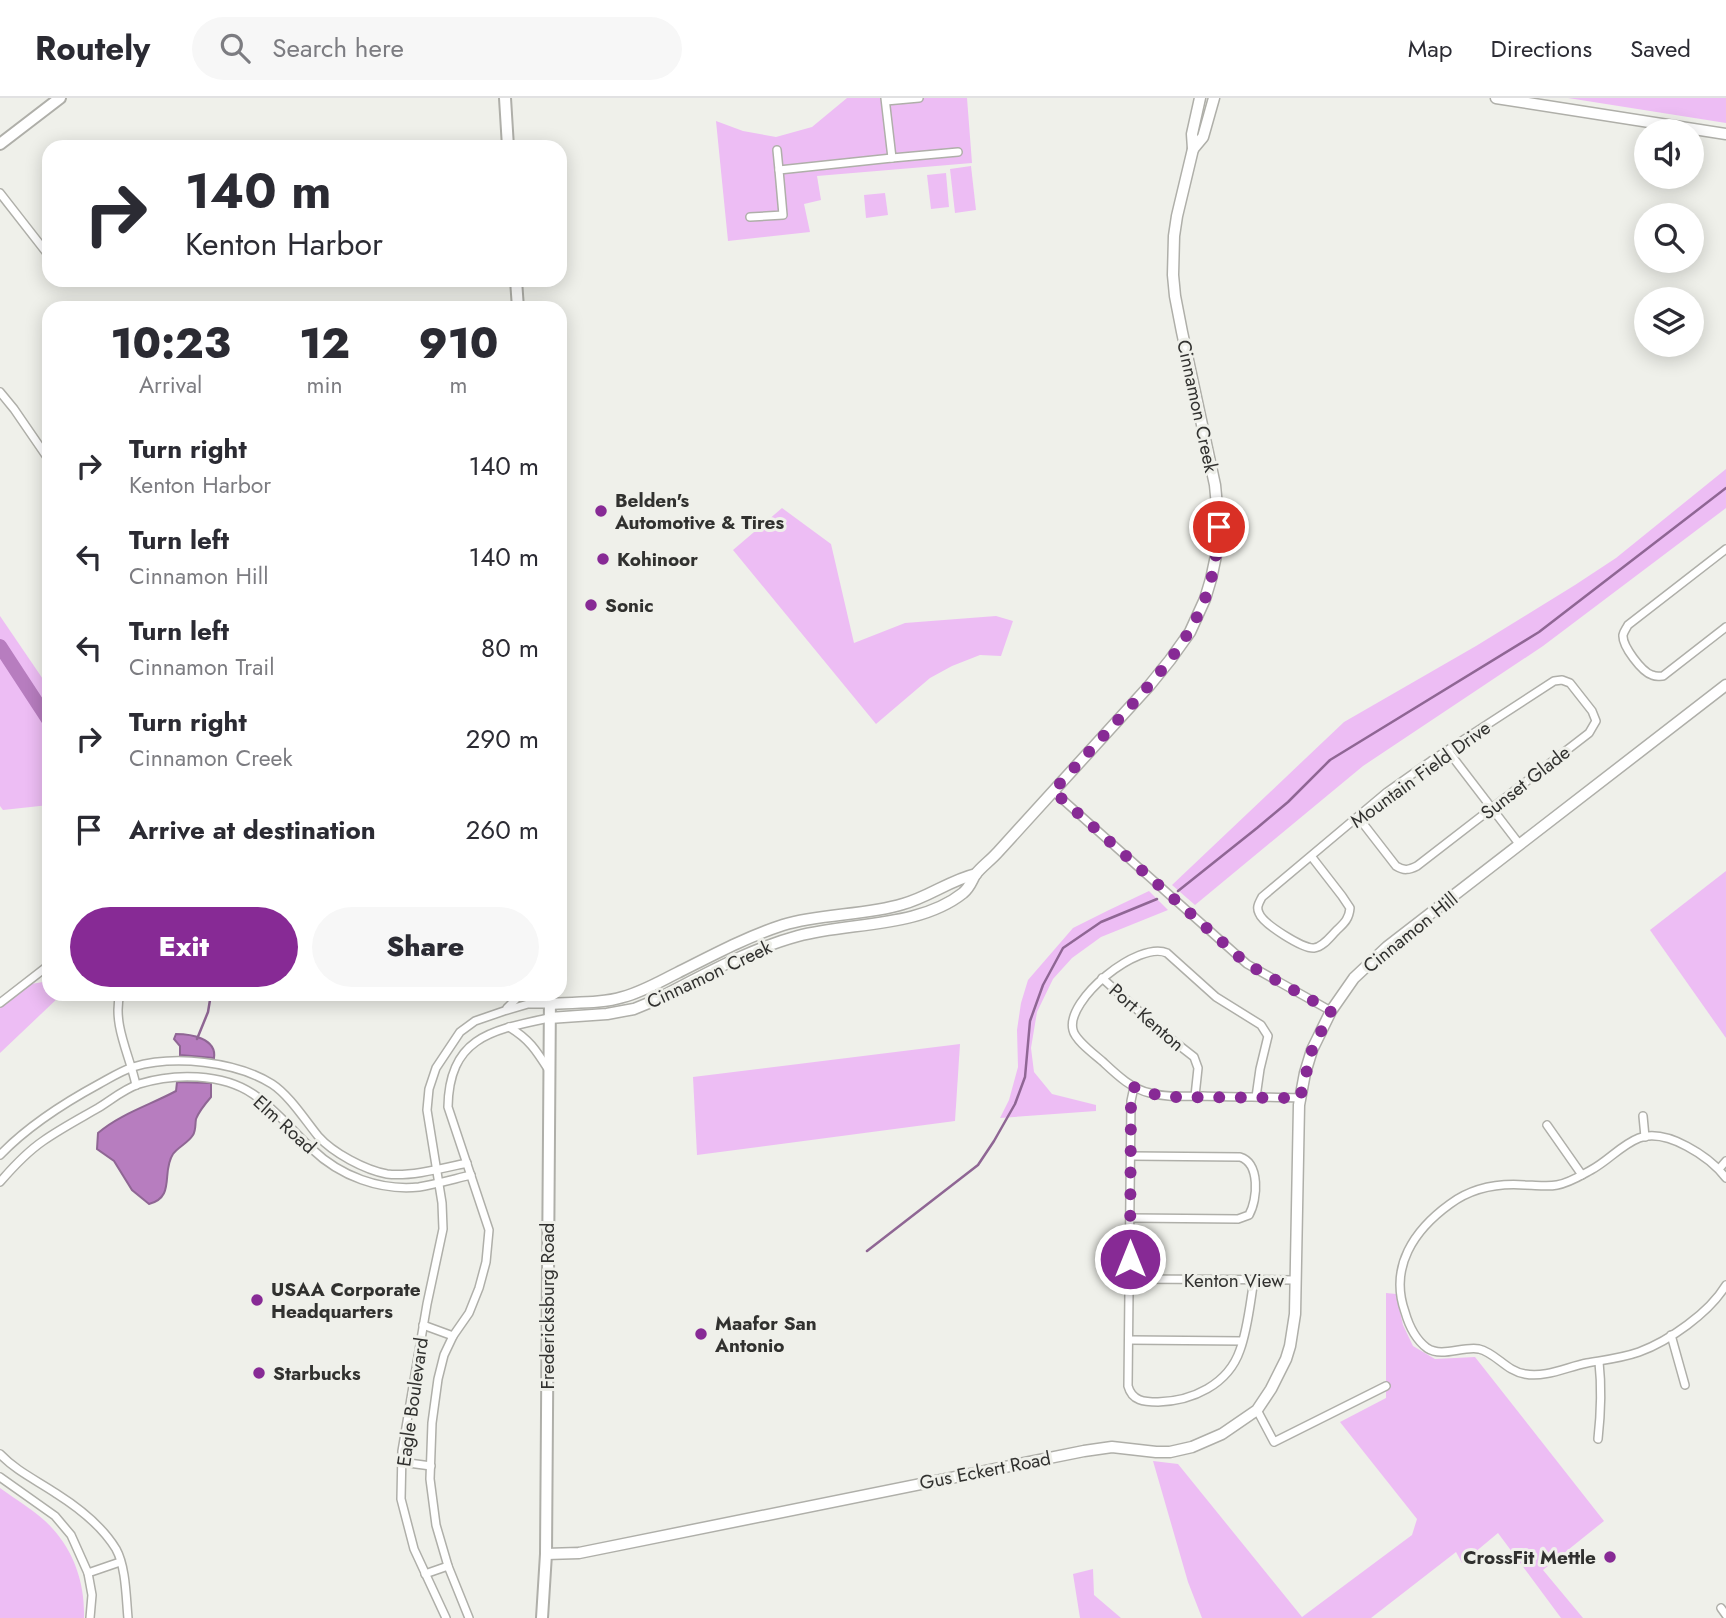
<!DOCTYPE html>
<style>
:root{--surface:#fff;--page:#f7f7f7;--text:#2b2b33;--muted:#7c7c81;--line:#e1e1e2;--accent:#872a95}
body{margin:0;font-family:Jost,sans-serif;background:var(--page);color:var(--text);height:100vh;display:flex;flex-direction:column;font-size:26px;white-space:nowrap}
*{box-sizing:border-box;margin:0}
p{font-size:23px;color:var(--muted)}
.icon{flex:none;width:38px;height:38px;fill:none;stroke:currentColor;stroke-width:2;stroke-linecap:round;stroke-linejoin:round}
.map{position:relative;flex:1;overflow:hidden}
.details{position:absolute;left:42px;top:203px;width:525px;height:700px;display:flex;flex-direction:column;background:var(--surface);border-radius:21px;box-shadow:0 4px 18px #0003}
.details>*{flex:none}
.top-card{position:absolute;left:42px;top:42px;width:525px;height:147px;border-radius:21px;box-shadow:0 4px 18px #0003;background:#fff;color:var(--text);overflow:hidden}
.fabs{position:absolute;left:1634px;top:21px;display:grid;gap:14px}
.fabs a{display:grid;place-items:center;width:70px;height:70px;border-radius:50%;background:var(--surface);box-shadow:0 4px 18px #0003;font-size:35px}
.pin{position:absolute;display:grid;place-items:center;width:60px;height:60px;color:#fff;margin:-30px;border:4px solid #fff;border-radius:50%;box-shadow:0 2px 7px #0007}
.me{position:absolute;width:77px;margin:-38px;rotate:0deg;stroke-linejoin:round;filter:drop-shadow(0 0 5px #0008)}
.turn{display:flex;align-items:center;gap:24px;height:147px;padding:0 28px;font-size:32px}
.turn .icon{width:91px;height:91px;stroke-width:2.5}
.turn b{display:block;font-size:49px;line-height:60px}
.eta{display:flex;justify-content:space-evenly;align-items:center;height:119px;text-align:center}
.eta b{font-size:42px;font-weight:800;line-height:49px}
.primary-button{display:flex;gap:14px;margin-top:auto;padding:14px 28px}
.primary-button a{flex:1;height:80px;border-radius:42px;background:var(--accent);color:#fff;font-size:28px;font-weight:800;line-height:80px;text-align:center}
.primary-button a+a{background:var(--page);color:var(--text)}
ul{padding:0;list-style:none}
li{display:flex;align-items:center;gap:21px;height:91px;padding:0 28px}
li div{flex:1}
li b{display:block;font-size:26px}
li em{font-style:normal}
header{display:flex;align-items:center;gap:42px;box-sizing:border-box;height:98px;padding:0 35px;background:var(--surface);border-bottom:2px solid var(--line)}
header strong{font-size:33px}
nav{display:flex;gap:38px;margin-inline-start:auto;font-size:24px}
.search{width:490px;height:63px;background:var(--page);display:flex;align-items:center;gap:18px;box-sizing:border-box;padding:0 24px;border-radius:38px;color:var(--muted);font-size:26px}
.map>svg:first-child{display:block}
.green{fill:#edbdf4}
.water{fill:#b77dbf;stroke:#8f6694;stroke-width:2}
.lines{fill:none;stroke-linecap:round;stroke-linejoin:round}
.stream{stroke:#8f6694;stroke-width:2.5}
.river{stroke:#b77dbf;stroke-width:14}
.street-casing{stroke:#afafa9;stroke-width:10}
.secondary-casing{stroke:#afafa9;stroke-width:13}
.primary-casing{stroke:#afafa9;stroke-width:14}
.street{stroke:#fff;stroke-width:7}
.secondary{stroke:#fff;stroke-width:10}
.primary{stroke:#fff;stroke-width:10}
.route{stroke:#872a95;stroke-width:12;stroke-dasharray:0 21.6}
.poi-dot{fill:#872a95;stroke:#eff0ea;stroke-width:2.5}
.labels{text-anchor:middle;stroke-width:6;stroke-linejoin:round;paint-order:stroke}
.street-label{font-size:19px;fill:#31312f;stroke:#eff0ea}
.poi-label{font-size:19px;font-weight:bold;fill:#31312f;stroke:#eff0ea;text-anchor:start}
</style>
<header>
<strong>Routely</strong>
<div class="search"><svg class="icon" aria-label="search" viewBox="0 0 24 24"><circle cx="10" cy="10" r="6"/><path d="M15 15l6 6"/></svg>Search here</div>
<nav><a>Map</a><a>Directions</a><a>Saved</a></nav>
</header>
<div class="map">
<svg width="1726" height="1520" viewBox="0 0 1726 1520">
<rect width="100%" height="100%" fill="#eff0ea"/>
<g class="green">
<polygon points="847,0 967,0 972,65 817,78 821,102 804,106 810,134 728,143 716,23 743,33 776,39 812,29"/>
<polygon points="1568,0 1726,0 1726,25"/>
<polygon points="971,68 976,112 955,115 950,71"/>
<polygon points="946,75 949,109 931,111 927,77"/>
<polygon points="885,95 888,117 866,120 864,97"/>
<polygon points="1726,371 1726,410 1543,548 1363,668 1195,807 1172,787 1344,624 1476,548 1575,487 1616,460"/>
<polygon points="782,410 831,446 854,545 905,525 996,518 1013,523 1001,558 980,557 952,568 930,580 876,626 733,452"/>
<polygon points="0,518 49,590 49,707 3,712 0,708"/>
<polygon points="1726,773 1726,940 1650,832"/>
<polygon points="1149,793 1168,812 1101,839 1072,860 1053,881 1037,914 1031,950 1034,974 1052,996 1096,1007 1096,1013 1000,1020 1009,1002 1018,969 1017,932 1021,905 1028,882 1073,830 1109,812"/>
<polygon points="49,883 49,896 59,896 60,898 0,955 0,910 31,886"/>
<polygon points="960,946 955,1023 697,1057 693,979"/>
<polygon points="1386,1195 1396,1196 1403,1227 1413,1248 1435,1261 1475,1259 1604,1423 1543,1472 1583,1520 1561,1520 1498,1435 1462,1465 1456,1454 1371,1520 1202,1520 1188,1484 1153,1363 1178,1366 1302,1519 1412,1437 1417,1421 1340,1324 1386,1300"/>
<path d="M 0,1390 C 16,1402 39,1415 52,1430 C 75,1455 85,1487 84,1520 L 0,1520 Z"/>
<polygon points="1093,1471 1094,1497 1121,1520 1080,1520 1073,1476"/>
</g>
<g class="water">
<path d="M 176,936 C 190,936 217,940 214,960 L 180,957 L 180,948 L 174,941 Z"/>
<path d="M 177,984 L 211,985 L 211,999 C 205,1006 199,1013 196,1021 C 195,1027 196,1032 193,1037 C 188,1045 178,1049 173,1056 C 161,1074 176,1099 149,1106 L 132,1092 L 114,1063 L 97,1051 L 98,1035 C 120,1016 150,1007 176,993 Z"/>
</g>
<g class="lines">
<g class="stream">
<polyline points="1178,793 1257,730 1288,704 1330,662 1539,534 1726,390"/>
<polyline points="197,941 208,914 211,896"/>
<polyline points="867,1153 978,1067 994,1043 1015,1006 1025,979 1030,923 1043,887 1063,850 1101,824 1157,801"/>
</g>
<polyline class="river" points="0,548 49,623"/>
<g class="street-casing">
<g id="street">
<polyline points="885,0 892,60 958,54"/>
<polyline points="886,3 919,0"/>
<polyline points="777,52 779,72"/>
<polyline points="0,95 46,154"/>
<polyline points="750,119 783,117 779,72 892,60"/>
<polyline points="0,294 14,311 49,362"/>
<path d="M 1726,451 L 1628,527 C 1626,531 1624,533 1623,537 C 1622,548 1642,574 1652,577 C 1657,579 1658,578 1663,578 L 1726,529"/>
<polyline points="1448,653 1520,747"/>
<polyline points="1053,693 1247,866 1331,913"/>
<path d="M 1311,758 L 1342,798 L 1350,810 C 1349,822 1343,826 1336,833 C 1330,839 1323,849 1314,850 C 1303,851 1263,826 1259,815 C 1256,809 1259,805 1262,799 L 1387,694 L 1431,663 L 1554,583 L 1562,582 L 1570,585 L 1592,613 L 1596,623 L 1589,635 L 1417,768 C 1409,772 1404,773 1396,768 L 1358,719"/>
<polyline points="1102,880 1162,934 1194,959 1198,970 1195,998"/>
<path d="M 120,896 C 112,926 130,958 136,987"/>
<polyline points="0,905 49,867"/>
<polyline points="507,910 521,896"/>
<path d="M 509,929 C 529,941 536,952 548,971"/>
<path d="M 1134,989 L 1131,1003 L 1128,1288 C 1132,1303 1144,1304 1158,1304 C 1192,1303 1228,1287 1240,1252 C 1248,1230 1250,1205 1254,1182"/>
<path d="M 1256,999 L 1260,971 L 1268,938 L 1261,927 L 1216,899 L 1167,855 C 1139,842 1065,902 1073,932 C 1075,942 1094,956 1102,963 C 1116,976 1131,991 1150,995 C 1168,1000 1185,998 1203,998 C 1235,999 1268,999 1300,1000"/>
<polyline points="1643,1018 1645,1039"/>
<polyline points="1547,1027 1582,1077"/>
<path d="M 0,1057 C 28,1028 64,1005 99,986 C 110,980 121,973 133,969 C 174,957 235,963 272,986 C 289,997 305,1022 318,1038 C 333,1055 365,1072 387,1076 C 410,1079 444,1070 467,1065"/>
<polyline points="1719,1071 1726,1063"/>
<path d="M 1726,1080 C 1710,1059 1667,1030 1639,1040 C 1621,1047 1608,1063 1591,1072 C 1580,1078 1569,1085 1557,1087 C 1547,1089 1535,1087 1525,1087 C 1498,1085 1473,1089 1450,1106 C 1414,1132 1389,1169 1405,1214 C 1409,1228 1415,1241 1427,1250 C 1442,1260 1462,1248 1479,1251 C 1496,1255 1506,1273 1525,1276 C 1545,1280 1567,1269 1587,1265 C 1604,1262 1622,1260 1639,1254 C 1669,1243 1709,1215 1726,1187"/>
<path d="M 0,1084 C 13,1069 27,1054 43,1043 C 60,1031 79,1021 98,1010 C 111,1002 124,991 139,986 C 174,975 222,975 253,996 C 274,1010 293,1033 312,1051 C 340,1078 380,1093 419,1089 C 436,1086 454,1081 471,1077"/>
<path d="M 1130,1120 L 1238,1121 L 1249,1117 C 1258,1101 1260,1065 1240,1059 L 1131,1058"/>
<polyline points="1129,1181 1296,1182"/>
<polyline points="423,1227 453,1238"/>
<polyline points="1671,1237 1685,1287"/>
<polyline points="1129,1242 1242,1243"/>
<polyline points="1257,1312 1274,1344 1386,1288"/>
<path d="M 1598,1341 C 1601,1314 1602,1291 1599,1264"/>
<path d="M 0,1356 C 16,1373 38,1383 57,1396 C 79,1410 102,1428 116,1451 C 126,1469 126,1499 128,1520"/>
<polyline points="401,1364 431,1368"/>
<polyline points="0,1379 55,1418 71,1437 88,1475 92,1497 90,1520"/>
<polyline points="88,1475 120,1464"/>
<polyline points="425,1476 448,1468"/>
<polyline points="1721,1510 1726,1517"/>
<polyline points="446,1520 414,1451 401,1401 402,1353 427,1206 443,1131 442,1105 427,1012 429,991 436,970 460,934 475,923 504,913 528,906 549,906"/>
<path d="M 469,1520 L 448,1468 L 436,1427 L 430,1381 L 432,1325 L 438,1281 L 444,1257 L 453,1238 L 469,1215 L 479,1190 L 486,1164 L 489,1132 L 448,1009 C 449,939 492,932 549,920"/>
</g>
</g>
<g class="secondary-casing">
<g id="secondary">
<polyline points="1496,0 1726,36"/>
<polyline points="1193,51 1203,39 1214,0"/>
<path d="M 549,906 C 574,904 600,906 623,899 C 642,894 659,884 677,875 C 711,858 746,839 783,827 C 822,815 864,818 903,806 C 929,799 950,782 976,776"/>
<path d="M 549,920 L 607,916 L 634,911 L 651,904 C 699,880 746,852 798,838 C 850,824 919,830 963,795 C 970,789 971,784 975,777 C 981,769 991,762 998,754 L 1149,588 L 1170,562 L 1190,534 L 1205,501 L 1211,481 L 1217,453 L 1219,429 L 1215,387 L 1182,234 L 1175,198 L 1173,177 L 1174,138 L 1177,118 L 1193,51 L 1192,36 L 1200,0"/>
<polyline points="546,1456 579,1455 1084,1353 1112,1349 1156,1354 1170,1354 1192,1349 1222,1336 1257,1312 1271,1291 1286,1261 1290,1248 1295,1216 1299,1007 1305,975 1312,952 1331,913 1354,880 1387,849 1726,587"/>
</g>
</g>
<g class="primary-casing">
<g id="primary">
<polyline points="505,0 508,49"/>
<polyline points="0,46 60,0"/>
<polyline points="516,182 518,210"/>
<polyline points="542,1520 546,1456 550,896"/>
</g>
</g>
<use href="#street" class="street"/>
<use href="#secondary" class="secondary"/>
<use href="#primary" class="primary"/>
</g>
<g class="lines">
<path class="route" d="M 1130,1161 L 1131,1003 L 1134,989 L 1147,995 L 1171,999 L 1300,1000 L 1312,952 L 1331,913 L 1247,866 L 1053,693 C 1079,665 1104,637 1130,609 C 1160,575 1190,542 1206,498 C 1214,476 1217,453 1219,429"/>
</g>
<g class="poi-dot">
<circle cx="601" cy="413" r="7"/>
<circle cx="603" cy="461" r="7"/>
<circle cx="591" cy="507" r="7"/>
<circle cx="257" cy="1202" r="7"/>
<circle cx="701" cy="1236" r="7"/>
<circle cx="259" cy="1275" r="7"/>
<circle cx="1610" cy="1459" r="7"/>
</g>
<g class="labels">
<g class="street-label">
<text transform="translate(1198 308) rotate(78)" y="7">Cinnamon Creek</text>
<text transform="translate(1420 676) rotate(-36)" y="7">Mountain Field Drive</text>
<text transform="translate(1525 684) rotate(-38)" y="7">Sunset Glade</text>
<text transform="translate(1410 834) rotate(-39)" y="7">Cinnamon Hill</text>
<text transform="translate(709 876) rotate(-25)" y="7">Cinnamon Creek</text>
<text transform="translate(1147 919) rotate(41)" y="7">Port Kenton</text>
<text transform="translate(285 1026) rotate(42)" y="7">Elm Road</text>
<text x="1234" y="1189">Kenton View</text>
<text transform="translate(547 1208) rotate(-90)" y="7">Fredericksburg Road</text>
<text transform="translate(412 1304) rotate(-82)" y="7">Eagle Boulevard</text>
<text transform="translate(985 1372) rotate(-11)" y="7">Gus Eckert Road</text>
</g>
<g class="poi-label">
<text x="615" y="409">Belden's<tspan x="615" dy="22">Automotive &amp; Tires</tspan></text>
<text x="617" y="468">Kohinoor</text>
<text x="605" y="514">Sonic</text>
<text x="271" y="1198">USAA Corporate<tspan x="271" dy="22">Headquarters</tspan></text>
<text x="715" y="1232">Maafor San<tspan x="715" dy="22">Antonio</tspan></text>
<text x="273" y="1282">Starbucks</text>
<text x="1596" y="1466" text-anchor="end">CrossFit Mettle</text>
</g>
</g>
</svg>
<div class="fabs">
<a><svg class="icon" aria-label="sound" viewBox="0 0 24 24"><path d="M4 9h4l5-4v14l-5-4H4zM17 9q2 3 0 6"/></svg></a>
<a><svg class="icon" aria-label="search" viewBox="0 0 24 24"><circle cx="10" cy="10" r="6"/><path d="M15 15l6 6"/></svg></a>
<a><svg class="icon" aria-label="layers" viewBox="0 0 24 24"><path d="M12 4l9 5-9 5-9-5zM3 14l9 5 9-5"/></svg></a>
</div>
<div class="pin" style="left:1219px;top:429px;background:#d93025"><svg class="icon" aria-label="arrive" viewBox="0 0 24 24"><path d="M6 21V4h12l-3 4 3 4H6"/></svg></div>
<svg class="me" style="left:1130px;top:1161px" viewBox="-20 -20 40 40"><circle r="17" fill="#872a95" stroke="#fff" stroke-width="3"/><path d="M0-11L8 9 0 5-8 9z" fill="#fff"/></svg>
<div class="top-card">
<div class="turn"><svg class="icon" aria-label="right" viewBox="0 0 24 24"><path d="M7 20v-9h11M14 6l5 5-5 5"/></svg><div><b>140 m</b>Kenton Harbor</div></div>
</div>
<section class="details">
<div class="eta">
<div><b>10:23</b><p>Arrival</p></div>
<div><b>12</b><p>min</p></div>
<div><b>910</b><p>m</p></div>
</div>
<ul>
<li><svg class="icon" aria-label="right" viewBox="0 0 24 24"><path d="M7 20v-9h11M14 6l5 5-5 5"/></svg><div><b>Turn right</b><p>Kenton Harbor</p></div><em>140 m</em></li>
<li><svg class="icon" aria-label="left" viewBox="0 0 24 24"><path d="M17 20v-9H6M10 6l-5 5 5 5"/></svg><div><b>Turn left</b><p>Cinnamon Hill</p></div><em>140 m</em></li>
<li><svg class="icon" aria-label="left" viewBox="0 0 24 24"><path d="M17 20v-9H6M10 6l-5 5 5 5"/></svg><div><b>Turn left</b><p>Cinnamon Trail</p></div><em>80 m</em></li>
<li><svg class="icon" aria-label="right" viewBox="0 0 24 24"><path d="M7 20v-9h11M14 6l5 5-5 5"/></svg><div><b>Turn right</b><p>Cinnamon Creek</p></div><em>290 m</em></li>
<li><svg class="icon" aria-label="arrive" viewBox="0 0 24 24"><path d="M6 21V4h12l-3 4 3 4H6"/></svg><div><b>Arrive at destination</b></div><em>260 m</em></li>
</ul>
<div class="primary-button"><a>Exit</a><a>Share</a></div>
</section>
</div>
